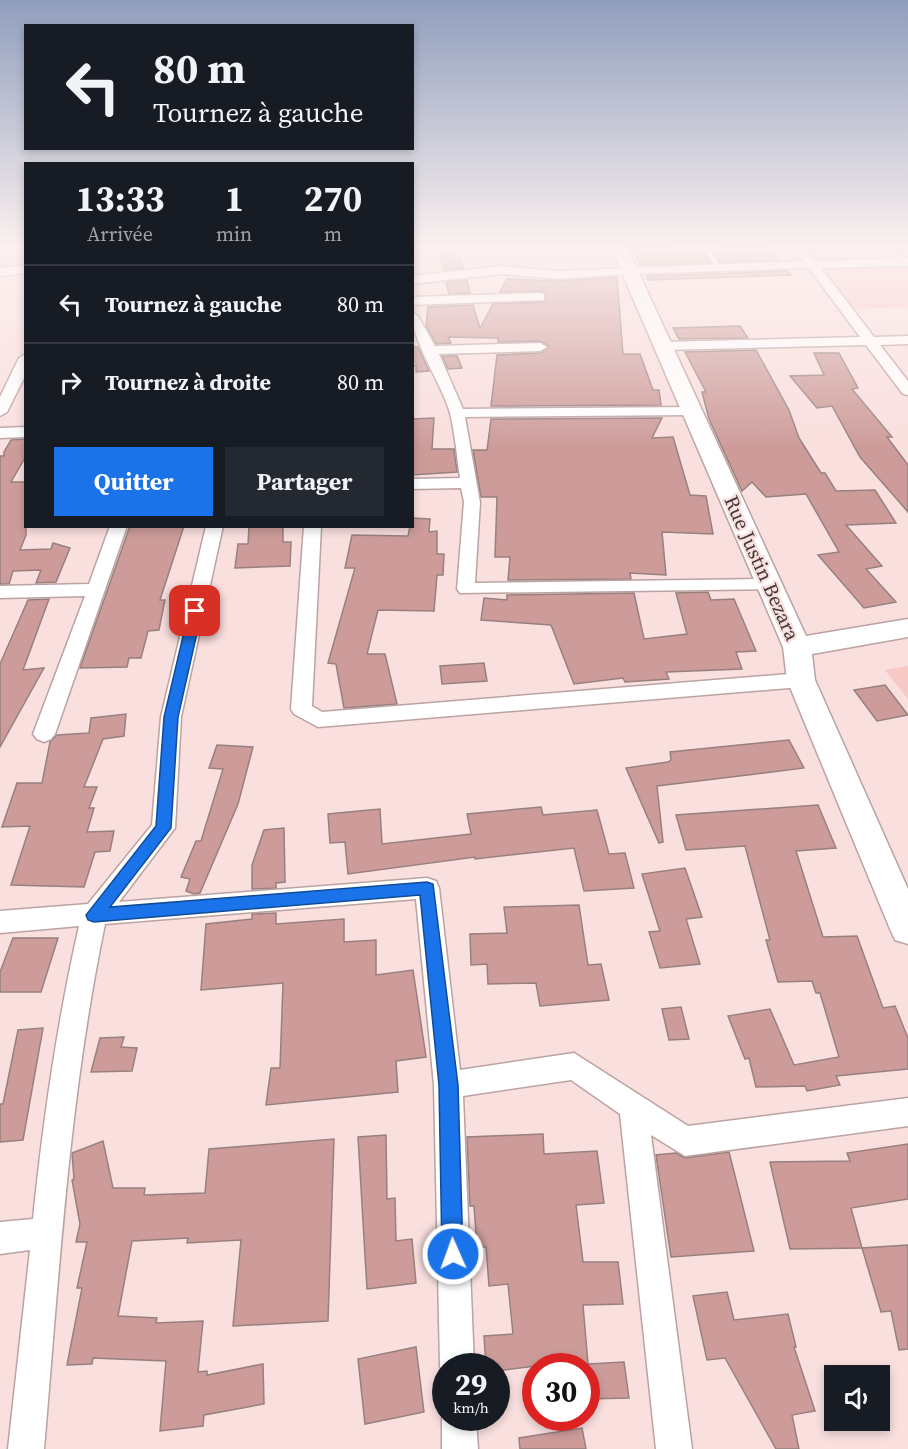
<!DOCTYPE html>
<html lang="fr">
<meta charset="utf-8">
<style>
:root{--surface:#171b24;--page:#242831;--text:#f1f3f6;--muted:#9ea1a6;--line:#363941;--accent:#1a73e8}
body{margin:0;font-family:"Source Serif 4",serif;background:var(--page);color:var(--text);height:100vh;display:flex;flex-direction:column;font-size:22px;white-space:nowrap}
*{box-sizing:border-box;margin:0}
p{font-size:20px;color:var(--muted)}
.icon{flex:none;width:33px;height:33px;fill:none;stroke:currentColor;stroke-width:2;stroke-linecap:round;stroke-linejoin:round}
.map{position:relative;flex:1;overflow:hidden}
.drawer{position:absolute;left:24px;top:162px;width:390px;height:366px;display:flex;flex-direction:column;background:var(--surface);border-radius:0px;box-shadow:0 3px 9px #0003}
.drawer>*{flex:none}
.guide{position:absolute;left:24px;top:24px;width:390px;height:126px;border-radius:0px;box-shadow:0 3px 9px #0003;background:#171b24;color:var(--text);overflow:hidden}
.controls{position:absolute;left:824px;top:1365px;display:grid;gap:12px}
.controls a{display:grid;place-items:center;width:66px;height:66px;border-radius:0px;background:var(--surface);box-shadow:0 3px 9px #0003;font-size:30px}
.speed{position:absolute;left:432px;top:1353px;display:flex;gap:12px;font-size:30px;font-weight:700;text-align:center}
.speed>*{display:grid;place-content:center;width:78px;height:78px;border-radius:50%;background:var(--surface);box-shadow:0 3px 9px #0003;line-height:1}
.speed small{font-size:15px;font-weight:400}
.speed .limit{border:9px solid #d22;background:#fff;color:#111}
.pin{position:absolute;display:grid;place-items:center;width:51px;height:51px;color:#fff;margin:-26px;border-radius:12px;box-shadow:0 3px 9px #0006}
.me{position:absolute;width:66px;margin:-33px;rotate:358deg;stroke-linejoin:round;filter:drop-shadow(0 0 4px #0008)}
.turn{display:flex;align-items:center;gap:21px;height:126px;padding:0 30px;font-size:27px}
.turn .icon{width:78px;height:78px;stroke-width:2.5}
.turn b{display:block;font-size:42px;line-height:51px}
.eta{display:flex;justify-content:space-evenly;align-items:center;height:102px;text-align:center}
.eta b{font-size:36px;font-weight:700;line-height:42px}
.cta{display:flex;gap:12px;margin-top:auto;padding:12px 30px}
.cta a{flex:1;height:69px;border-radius:0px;background:var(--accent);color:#fff;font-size:24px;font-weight:700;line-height:69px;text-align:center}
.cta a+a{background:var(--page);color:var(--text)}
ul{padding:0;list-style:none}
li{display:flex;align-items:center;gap:18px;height:78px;padding:0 30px;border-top:2px solid var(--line)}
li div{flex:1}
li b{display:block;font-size:22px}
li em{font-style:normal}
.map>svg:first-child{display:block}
.green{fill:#f6c8c6}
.building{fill:#cd9c9a;stroke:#97807e;stroke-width:1.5}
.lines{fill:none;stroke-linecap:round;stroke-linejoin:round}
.lane-casing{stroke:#bba3a1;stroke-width:4}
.street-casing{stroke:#bba3a1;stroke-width:3}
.secondary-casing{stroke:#bba3a1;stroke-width:3}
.lane{fill:#fff;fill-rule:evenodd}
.street{fill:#fff;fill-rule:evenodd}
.secondary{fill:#fff;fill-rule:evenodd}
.route{fill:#1a73e8;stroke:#114b97;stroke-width:1.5}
.labels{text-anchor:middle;stroke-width:4.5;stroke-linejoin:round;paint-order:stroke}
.street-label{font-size:20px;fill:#433838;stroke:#f9dfde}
</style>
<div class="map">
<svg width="908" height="1449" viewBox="0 0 908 1449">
<rect width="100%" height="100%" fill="#f9dfde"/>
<g class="green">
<polygon points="908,263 908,307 850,309 816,266"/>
<polygon points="908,666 908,699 885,670"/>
</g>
<g class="building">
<polygon points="630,245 672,246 675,252 702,251 710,263 641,265"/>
<polygon points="719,245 768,245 779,260 721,262 714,251 722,251"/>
<polygon points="440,252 460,257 463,268 444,270"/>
<polygon points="787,271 791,275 648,280 646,276"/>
<polygon points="617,277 623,354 640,354 653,390 659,390 661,405 491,406 497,355 540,353 549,346 540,341 498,342 498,338 448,337 451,343 436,344 426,325 428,307 473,305 480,328 493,304 546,302 546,293 541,291 500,292 507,279 558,281"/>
<polygon points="467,280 470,293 449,294 446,282"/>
<polygon points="740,326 748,338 679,339 673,328"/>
<polygon points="412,347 418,347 429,371 416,372 416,366 412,366"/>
<polygon points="756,350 789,410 799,438 821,473 825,473 836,491 875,490 896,523 846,525 882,566 866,569 896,602 864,608 818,555 839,552 806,494 766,497 752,482 742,491 709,419 702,392 706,392 685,352"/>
<polygon points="814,353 839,353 858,388 852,389 892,437 887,437 908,465 908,512 860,457 832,406 817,408 790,376 824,375"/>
<polygon points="442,356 457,356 462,368 448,369"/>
<polygon points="434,418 432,449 454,449 457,472 412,475 412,419"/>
<polygon points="662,418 652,438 673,437 690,495 706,496 713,534 662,532 666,575 630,573 631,579 508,580 510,557 495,557 497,497 481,497 473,450 487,450 491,419"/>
<polygon points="26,439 26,456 11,482 26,482 26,535 20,550 51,549 53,543 70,548 56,582 36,583 41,570 13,571 9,584 0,584 0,456 4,456 4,452 11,440"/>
<polygon points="412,518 430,519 429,532 437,531 437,554 444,554 443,575 437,575 434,611 378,610 367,654 385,654 397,704 344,708 336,664 328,663 355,568 345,568 352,535 408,536 410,526 412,526"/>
<polygon points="130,526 184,526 160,600 165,600 159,630 148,631 141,658 129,658 127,667 80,668"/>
<polygon points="249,526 283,526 283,542 291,542 290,566 235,568 238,544 248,544"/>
<polygon points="708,592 711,600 734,599 756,651 736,652 742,669 666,672 669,679 625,682 623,678 574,684 551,625 481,620 484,598 507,600 507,595 634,593 644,639 687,634 676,593"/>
<polygon points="49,599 23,670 44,668 0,747 0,664 28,600"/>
<polygon points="484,663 487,681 442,684 440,666"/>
<polygon points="885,685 908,715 877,721 854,690"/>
<polygon points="126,714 124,736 103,739 84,787 97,787 89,808 94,808 87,832 114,831 110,851 95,852 84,887 11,885 30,826 2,827 17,783 42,783 50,742 57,735 89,733 91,718"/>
<polygon points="789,740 804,768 657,786 663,842 659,843 626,768 668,762 671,760 670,752"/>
<polygon points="217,745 253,747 238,804 200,893 194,894 186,891 190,879 181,877 196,841 201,841 223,769 209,768"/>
<polygon points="818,805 836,848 796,851 823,937 857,936 883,1008 895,1006 908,1038 908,1069 836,1076 840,1085 807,1091 805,1086 756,1087 749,1058 745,1059 728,1016 770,1009 794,1065 839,1057 820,993 816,993 812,981 778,982 766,940 770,940 745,846 686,850 676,815"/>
<polygon points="541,807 543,815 597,810 609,854 625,853 634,888 584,891 574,848 475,859 475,857 348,874 345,842 330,843 328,814 380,809 382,844 471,834 467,814"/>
<polygon points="284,828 285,882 276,883 276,888 252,889 252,865 264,830"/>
<polygon points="685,868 702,917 686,919 700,964 660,968 649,932 660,931 642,874"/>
<polygon points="579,905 588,965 601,964 609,1000 540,1006 536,983 488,984 487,964 471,965 470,934 507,933 504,907"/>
<polygon points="276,913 276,924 344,919 344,942 376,940 376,975 413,970 426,1057 396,1061 398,1092 266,1105 271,1068 280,1068 283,983 201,990 206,924 252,919 252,914"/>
<polygon points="13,938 58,938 41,992 0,992 0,972"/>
<polygon points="681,1007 689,1039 669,1040 662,1009"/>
<polygon points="43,1028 23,1140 0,1142 0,1104 3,1104 18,1030"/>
<polygon points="124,1037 121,1047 137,1048 132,1071 91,1072 100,1038"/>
<polygon points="543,1134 544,1154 597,1151 604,1203 576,1205 583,1262 618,1262 623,1304 583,1305 588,1364 624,1362 629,1398 586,1399 586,1366 536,1366 496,1371 496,1366 486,1366 484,1336 513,1334 508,1284 489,1286 486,1247 477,1247 474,1206 470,1206 467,1137"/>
<polygon points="386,1135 387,1199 395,1198 396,1241 412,1239 416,1283 367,1289 358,1137"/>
<polygon points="334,1139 328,1321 233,1326 241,1240 187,1243 188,1238 132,1241 118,1316 157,1318 156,1323 203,1321 198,1372 207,1371 207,1375 263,1364 264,1404 204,1415 203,1426 160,1431 166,1361 93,1358 92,1364 67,1365 82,1288 77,1288 87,1242 76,1242 80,1224 72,1180 74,1179 72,1153 103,1141 113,1188 145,1188 144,1195 205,1193 209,1149"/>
<polygon points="908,1144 908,1199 851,1208 862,1248 790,1249 770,1162 850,1161 847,1153"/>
<polygon points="729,1152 754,1251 671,1257 656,1155 676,1153 685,1158"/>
<polygon points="908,1245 908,1349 899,1350 891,1311 881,1312 862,1248"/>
<polygon points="727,1292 734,1320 788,1314 796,1347 794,1347 815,1411 792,1415 799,1449 776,1449 725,1358 707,1360 693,1296"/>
<polygon points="416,1347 424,1412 365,1424 358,1359"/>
<polygon points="582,1428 586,1449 520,1449 519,1438"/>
</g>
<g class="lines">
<g class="lane-casing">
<g id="lane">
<polygon points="701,245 707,245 722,268 721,269 717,269"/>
<polygon points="884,245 890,245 905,261 905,263 901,263"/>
</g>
</g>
<g class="street-casing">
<g id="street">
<polygon points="791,245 803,245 815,261 908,258 908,266 821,268 874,337 908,336 908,344 880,345 908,381 908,395 903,394 866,345 664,350 657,346 664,342 860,337 809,268 629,274 558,279 501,274 412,284 412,276 501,266 558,271 803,261"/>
<polygon points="26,265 26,273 0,276 0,268"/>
<polygon points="540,293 544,294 544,300 412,305 412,297"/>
<path d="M 412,312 L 418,316 L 435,346 L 540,343 L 547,347 L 540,351 L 439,354 L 463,409 L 693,407 L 700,411 L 693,415 L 465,417 L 480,502 L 475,583 L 771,579 L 780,585 L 777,589 L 460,593 L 457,589 L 464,502 L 461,488 L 412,489 L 412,479 L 460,478 C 457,457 455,434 450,413 C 441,381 412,344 412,312 Z"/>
<polygon points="26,354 26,374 7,412 0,416 0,397 19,358"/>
<polygon points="26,427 26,437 0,438 0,428"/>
<polygon points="110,526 127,526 55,734 51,739 44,742 37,739 33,734 85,596 0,598 0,586 89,584"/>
<path d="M 206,526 L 223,526 L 181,717 L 175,828 L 119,902 L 427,878 L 436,881 L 439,888 L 460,1070 L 574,1053 L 688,1126 L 908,1098 L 908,1126 L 685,1156 L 651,1135 L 692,1449 L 656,1449 L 620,1114 L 571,1080 L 463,1096 L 474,1366 L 446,1366 L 445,1378 L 440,1366 L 434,1085 L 416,899 L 105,924 C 69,1097 59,1274 44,1449 L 8,1449 L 30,1250 L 0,1254 L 0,1222 L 33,1219 C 43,1121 57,1023 79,926 L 0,933 L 0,911 L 88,904 L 152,825 L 161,717 Z"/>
<polygon points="304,526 321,526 312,706 322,712 801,673 808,675 811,680 808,685 801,687 318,727 294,714 291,709"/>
<polygon points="446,1409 446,1418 476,1418 478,1449 442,1449 442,1418"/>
</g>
</g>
<g class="secondary-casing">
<polygon id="secondary" points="610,245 626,245 806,636 908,619 908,637 812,654 815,680 908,889 908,944 895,940 890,929 787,680 783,647"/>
</g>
<use href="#lane" class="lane"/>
<use href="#street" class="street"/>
<use href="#secondary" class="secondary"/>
</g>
<linearGradient id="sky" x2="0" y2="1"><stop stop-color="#909ebd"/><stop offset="0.55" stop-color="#fcf1f0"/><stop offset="1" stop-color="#fcf1f0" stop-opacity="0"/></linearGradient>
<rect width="908" height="448" fill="url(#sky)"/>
<polygon class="route" points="195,607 202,611 178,717 171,828 110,907 427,882 433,884 458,1085 463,1254 460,1261 453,1264 445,1261 442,1254 439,1085 420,895 94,922 88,920 86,915 156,826 164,717 189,611"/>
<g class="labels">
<g class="street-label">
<text transform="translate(762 568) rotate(66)" y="7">Rue Justin Bezara</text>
</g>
</g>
</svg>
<div class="controls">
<a><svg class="icon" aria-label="sound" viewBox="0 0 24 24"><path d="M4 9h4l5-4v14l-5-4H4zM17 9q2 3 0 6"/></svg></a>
</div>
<div class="speed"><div>29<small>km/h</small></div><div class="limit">30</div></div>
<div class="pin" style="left:195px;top:611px;background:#d93025"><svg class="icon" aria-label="arrive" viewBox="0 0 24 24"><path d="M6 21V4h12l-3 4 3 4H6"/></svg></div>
<svg class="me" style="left:453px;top:1254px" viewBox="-20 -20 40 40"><circle r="17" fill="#1a73e8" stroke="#fff" stroke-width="3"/><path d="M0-11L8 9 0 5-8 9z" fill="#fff"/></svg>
<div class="guide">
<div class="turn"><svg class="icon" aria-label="left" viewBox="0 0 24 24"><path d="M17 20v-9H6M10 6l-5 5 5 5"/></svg><div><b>80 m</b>Tournez à gauche</div></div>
</div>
<section class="drawer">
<div class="eta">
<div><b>13:33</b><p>Arrivée</p></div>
<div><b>1</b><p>min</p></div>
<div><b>270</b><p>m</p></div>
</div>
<ul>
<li><svg class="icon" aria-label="left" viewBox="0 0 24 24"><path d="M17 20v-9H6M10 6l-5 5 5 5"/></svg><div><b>Tournez à gauche</b></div><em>80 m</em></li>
<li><svg class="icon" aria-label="right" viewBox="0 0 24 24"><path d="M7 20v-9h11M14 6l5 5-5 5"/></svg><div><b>Tournez à droite</b></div><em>80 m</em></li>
</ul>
<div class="cta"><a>Quitter</a><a>Partager</a></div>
</section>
</div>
